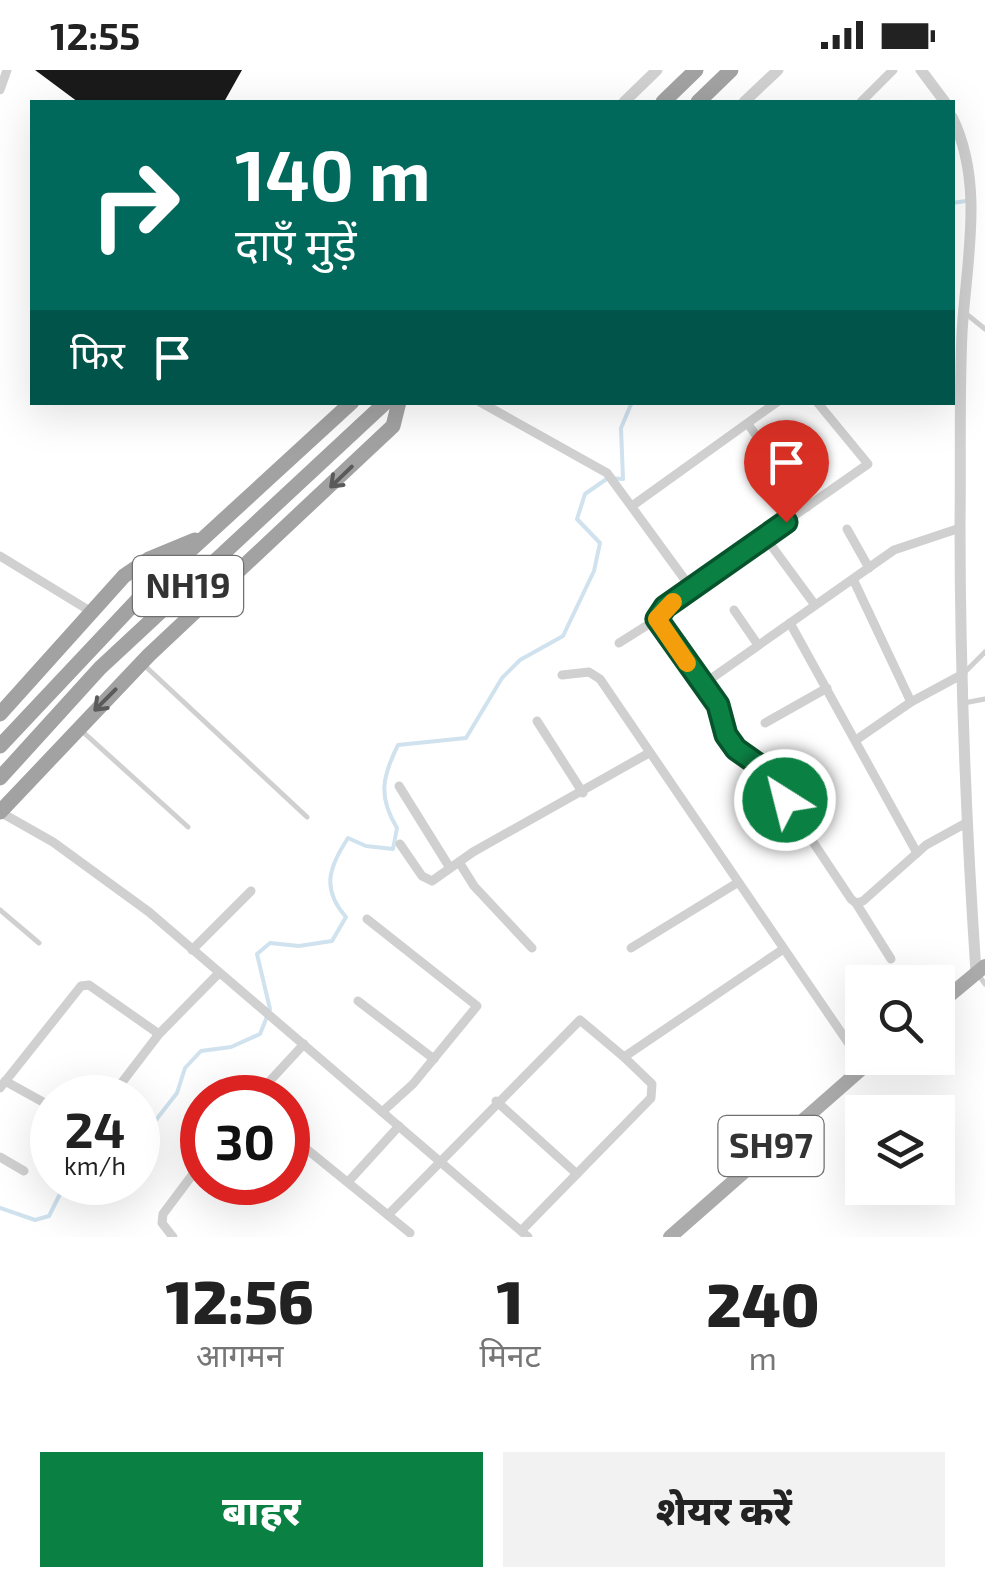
<!DOCTYPE html>
<html lang="hi">
<meta charset="utf-8">
<style>
:root{--surface:#fff;--page:#f2f2f2;--text:#222;--muted:#767676;--accent:#0b8043}
body{margin:0;font-family:"Exo 2","Noto Sans Devanagari",sans-serif;background:var(--page);color:var(--text);height:100vh;display:flex;flex-direction:column;font-size:38px;white-space:nowrap}
*{box-sizing:border-box;margin:0}
p{font-size:32px;color:var(--muted)}
.icon{flex:none;width:55px;height:55px;fill:none;stroke:currentColor;stroke-width:2;stroke-linecap:round;stroke-linejoin:round}
.map{position:relative;height:1167px;overflow:hidden}
.panel{display:flex;flex-direction:column;background:var(--surface);flex:1}
.panel>*{flex:none}
.guide{position:absolute;left:30px;top:30px;width:925px;height:305px;border-radius:0px;box-shadow:0 10px 40px #0002;background:#00695c;color:#fff;overflow:hidden}
.buttons{position:absolute;left:845px;top:895px;display:grid;gap:20px}
.buttons a{display:grid;place-items:center;width:110px;height:110px;border-radius:0px;background:var(--surface);box-shadow:0 10px 40px #0002;font-size:50px}
.speed{position:absolute;left:30px;top:1005px;display:flex;gap:20px;font-size:50px;font-weight:700;text-align:center}
.speed>*{display:grid;place-content:center;width:130px;height:130px;border-radius:50%;background:var(--surface);box-shadow:0 10px 40px #0002;line-height:1}
.speed small{font-size:25px;font-weight:400}
.speed .limit{border:15px solid #d22;background:#fff;color:#111}
.pin{position:absolute;display:grid;place-items:center;width:85px;height:85px;color:#fff;margin:-102px -42px;border-radius:50% 50% 50% 0;rotate:-45deg;box-shadow:0 0 10px #0007}
.pin .icon{rotate:45deg}
.me{position:absolute;width:110px;margin:-55px;rotate:324deg;stroke-linejoin:round;filter:drop-shadow(0 0 8px #0008)}
.turn{display:flex;align-items:center;gap:35px;height:210px;padding:0 40px;font-size:45px}
.turn .icon{width:130px;height:130px;stroke-width:2.5}
.turn b{display:block;font-size:70px;line-height:85px}
.then{display:flex;align-items:center;height:95px;padding:0 40px;background:#0003;gap:20px;font-size:38px}
.eta{display:flex;justify-content:space-evenly;align-items:center;height:170px;text-align:center}
.eta b{font-size:60px;font-weight:800;line-height:70px}
.action{display:flex;gap:20px;margin-top:auto;padding:20px 40px}
.action a{flex:1;height:115px;border-radius:0px;background:var(--accent);color:#fff;font-size:40px;font-weight:800;line-height:115px;text-align:center}
.action a+a{background:var(--page);color:var(--text)}
.status{display:flex;justify-content:space-between;align-items:center;height:70px;padding:0 50px;background:var(--surface);direction:ltr}
.status svg{height:28px;fill:currentColor}
.map>svg:first-child{display:block}
.lines{fill:none;stroke-linecap:round;stroke-linejoin:round}
.stream{stroke:#cfe2ee;stroke-width:4}
.building{fill:#1a1a1a}
.service{stroke:#d0d0d0;stroke-width:5}
.minor{stroke:#d0d0d0;stroke-width:9}
.tertiary{stroke:#d0d0d0;stroke-width:11}
.primary{stroke:#ababab;stroke-width:14}
.trunk{stroke:#a2a2a2;stroke-width:15}
.oneway{stroke:#5a5a5a}
.route-casing{stroke:#07532c;stroke-width:25}
.route{stroke:#0b8043;stroke-width:18}
.slow{stroke:#f59e0b;stroke-width:18}
.labels{text-anchor:middle;stroke-width:10;stroke-linejoin:round;paint-order:stroke}
.shield{fill:#fff;stroke:#707070;stroke-width:2.5}
.shield-label{font-size:35px;font-weight:bold;fill:#333}
</style>
<div class="status"><b>12:55</b><svg viewBox="0 0 49 12"><path d="M0 12V9h3v3zM5 12V6h3v6zM10 12V3h3v9zM15 12V0h3v12zM26 1h20v11H26zM47 4h2v5h-2z"/></svg></div>
<div class="map">
<svg width="985" height="1167" viewBox="0 0 985 1167">
<rect width="100%" height="100%" fill="#fff"/>
<g class="lines">
<g class="stream">
<polyline points="952,133 966,131"/>
<path d="M 138,1073 L 177,1023 L 185,998 L 201,981 L 231,977 L 260,964 L 270,939 L 257,884 L 270,873 L 299,876 L 332,871 L 346,847 C 321,819 329,797 348,768 L 366,776 L 393,779 L 397,758 C 378,727 382,707 398,675 L 466,668 L 502,608 L 520,590 L 563,566 L 594,501 L 600,473 L 577,449 L 585,424 L 608,408 L 623,409 L 621,358 L 632,332"/>
<polyline points="0,1138 35,1150 49,1146 66,1112"/>
</g>
</g>
<polygon class="building" points="35,0 242,0 224,32 78,32"/>
<g class="lines">
<g class="service">
<polyline points="964,242 985,259"/>
<polyline points="145,596 307,747"/>
<polyline points="963,604 985,582"/>
<polyline points="964,633 985,629"/>
<polyline points="83,662 188,757"/>
<polyline points="0,840 39,873"/>
<polyline points="978,904 985,914"/>
</g>
<g class="minor">
<polyline points="0,20 7,0"/>
<polyline points="861,32 893,0"/>
<polyline points="480,332 607,403 691,518 660,542 660,557 717,635 726,665 736,679 763,697 851,829 856,833 863,831 926,775 966,753"/>
<polyline points="748,354 807,437"/>
<polyline points="632,436 777,332"/>
<polyline points="847,459 869,498"/>
<polyline points="765,467 815,535"/>
<polyline points="0,486 90,541"/>
<polyline points="853,509 911,632"/>
<polyline points="691,518 868,394 817,332"/>
<polyline points="734,540 758,575"/>
<polyline points="790,553 917,783"/>
<polyline points="619,573 657,549"/>
<polyline points="562,605 589,602 600,609 864,996"/>
<polyline points="702,615 894,480 960,458"/>
<polyline points="537,651 583,723"/>
<polyline points="765,653 827,618"/>
<polyline points="856,670 911,632 963,604"/>
<polyline points="399,716 450,798"/>
<polyline points="0,742 53,772 149,842 528,1167"/>
<polyline points="400,774 422,806 432,811 473,782 649,683"/>
<polyline points="459,792 474,816 532,878"/>
<polyline points="856,833 891,889"/>
<polyline points="367,849 477,936 413,1014 382,1042"/>
<polyline points="631,878 737,813"/>
<polyline points="192,880 251,821"/>
<polyline points="358,931 434,989"/>
<polyline points="5,1011 52,1037"/>
<polyline points="221,1014 240,1028"/>
<polyline points="0,1018 81,916 89,915 159,964"/>
<polyline points="110,1028 159,964 219,903"/>
<polyline points="254,1028 304,974"/>
<polyline points="496,1031 577,1104"/>
<polyline points="288,1064 410,1163"/>
<polyline points="0,1087 24,1101"/>
<polyline points="348,1112 399,1056"/>
<polyline points="388,1145 580,950 624,987"/>
<polyline points="521,1161 651,1028 652,1014 624,987 782,880"/>
<polyline points="173,1167 162,1153 163,1144 202,1092"/>
</g>
<g class="tertiary">
<polyline points="921,0 945,32"/>
<polyline points="624,32 657,0"/>
<polyline points="744,32 778,0"/>
<path d="M 952,47 C 985,114 966,192 962,263 C 959,327 961,390 960,453 C 960,603 966,753 976,902"/>
</g>
<g class="primary">
<polyline points="938,935 985,896"/>
<polyline points="670,1167 874,988"/>
</g>
<g class="trunk">
<polyline points="663,32 696,0"/>
<polyline points="698,32 731,0"/>
<polyline points="0,644 124,506 149,489 195,470"/>
<polyline points="0,676 146,521 352,332"/>
<polyline points="0,708 100,598 386,332"/>
<polyline points="0,742 149,585 393,356 399,332"/>
</g>
</g>
<defs><path id="oneway-shaft" d="M-6 0H5M1.5-3L5.5 0L1.5 3" fill="none" stroke-width="1.6" stroke-linecap="round" stroke-linejoin="round" transform="scale(2.5)"/></defs>
<g class="oneway">
<use href="#oneway-shaft" transform="translate(341 407) rotate(136)"/>
<use href="#oneway-shaft" transform="translate(105 630) rotate(135)"/>
</g>
<g class="lines">
<g class="route-casing">
<polyline id="route" points="785,730 763,698 736,679 726,665 718,635 657,549 665,537 786,452"/>
</g>
<use href="#route" class="route"/>
<polyline class="slow" points="673,532 657,549 687,593"/>
</g>
<g class="labels">
<g class="shield">
<rect x="133" y="486" width="110" height="60" rx="8"/>
<rect x="718.5" y="1046" width="105" height="60" rx="8"/>
</g>
<g class="shield-label">
<text x="188" y="528">NH19</text>
<text x="771" y="1088">SH97</text>
</g>
</g>
</svg>
<div class="buttons">
<a><svg class="icon" aria-label="search" viewBox="0 0 24 24"><circle cx="10" cy="10" r="6"/><path d="M15 15l6 6"/></svg></a>
<a><svg class="icon" aria-label="layers" viewBox="0 0 24 24"><path d="M12 4l9 5-9 5-9-5zM3 14l9 5 9-5"/></svg></a>
</div>
<div class="speed"><div>24<small>km/h</small></div><div class="limit">30</div></div>
<div class="pin" style="left:786px;top:452px;background:#d93025"><svg class="icon" aria-label="arrive" viewBox="0 0 24 24"><path d="M6 21V4h12l-3 4 3 4H6"/></svg></div>
<svg class="me" style="left:785px;top:730px" viewBox="-20 -20 40 40"><circle r="17" fill="#0b8043" stroke="#fff" stroke-width="3"/><path d="M0-11L8 9 0 5-8 9z" fill="#fff"/></svg>
<div class="guide">
<div class="turn"><svg class="icon" aria-label="right" viewBox="0 0 24 24"><path d="M7 20v-9h11M14 6l5 5-5 5"/></svg><div><b>140 m</b>दाएँ मुड़ें</div></div>
<div class="then">फिर<svg class="icon" aria-label="arrive" viewBox="0 0 24 24"><path d="M6 21V4h12l-3 4 3 4H6"/></svg></div>
</div>
</div>
<section class="panel">
<div class="eta">
<div><b>12:56</b><p>आगमन</p></div>
<div><b>1</b><p>मिनट</p></div>
<div><b>240</b><p>m</p></div>
</div>
<div class="action"><a>बाहर</a><a>शेयर करें</a></div>
</section>
